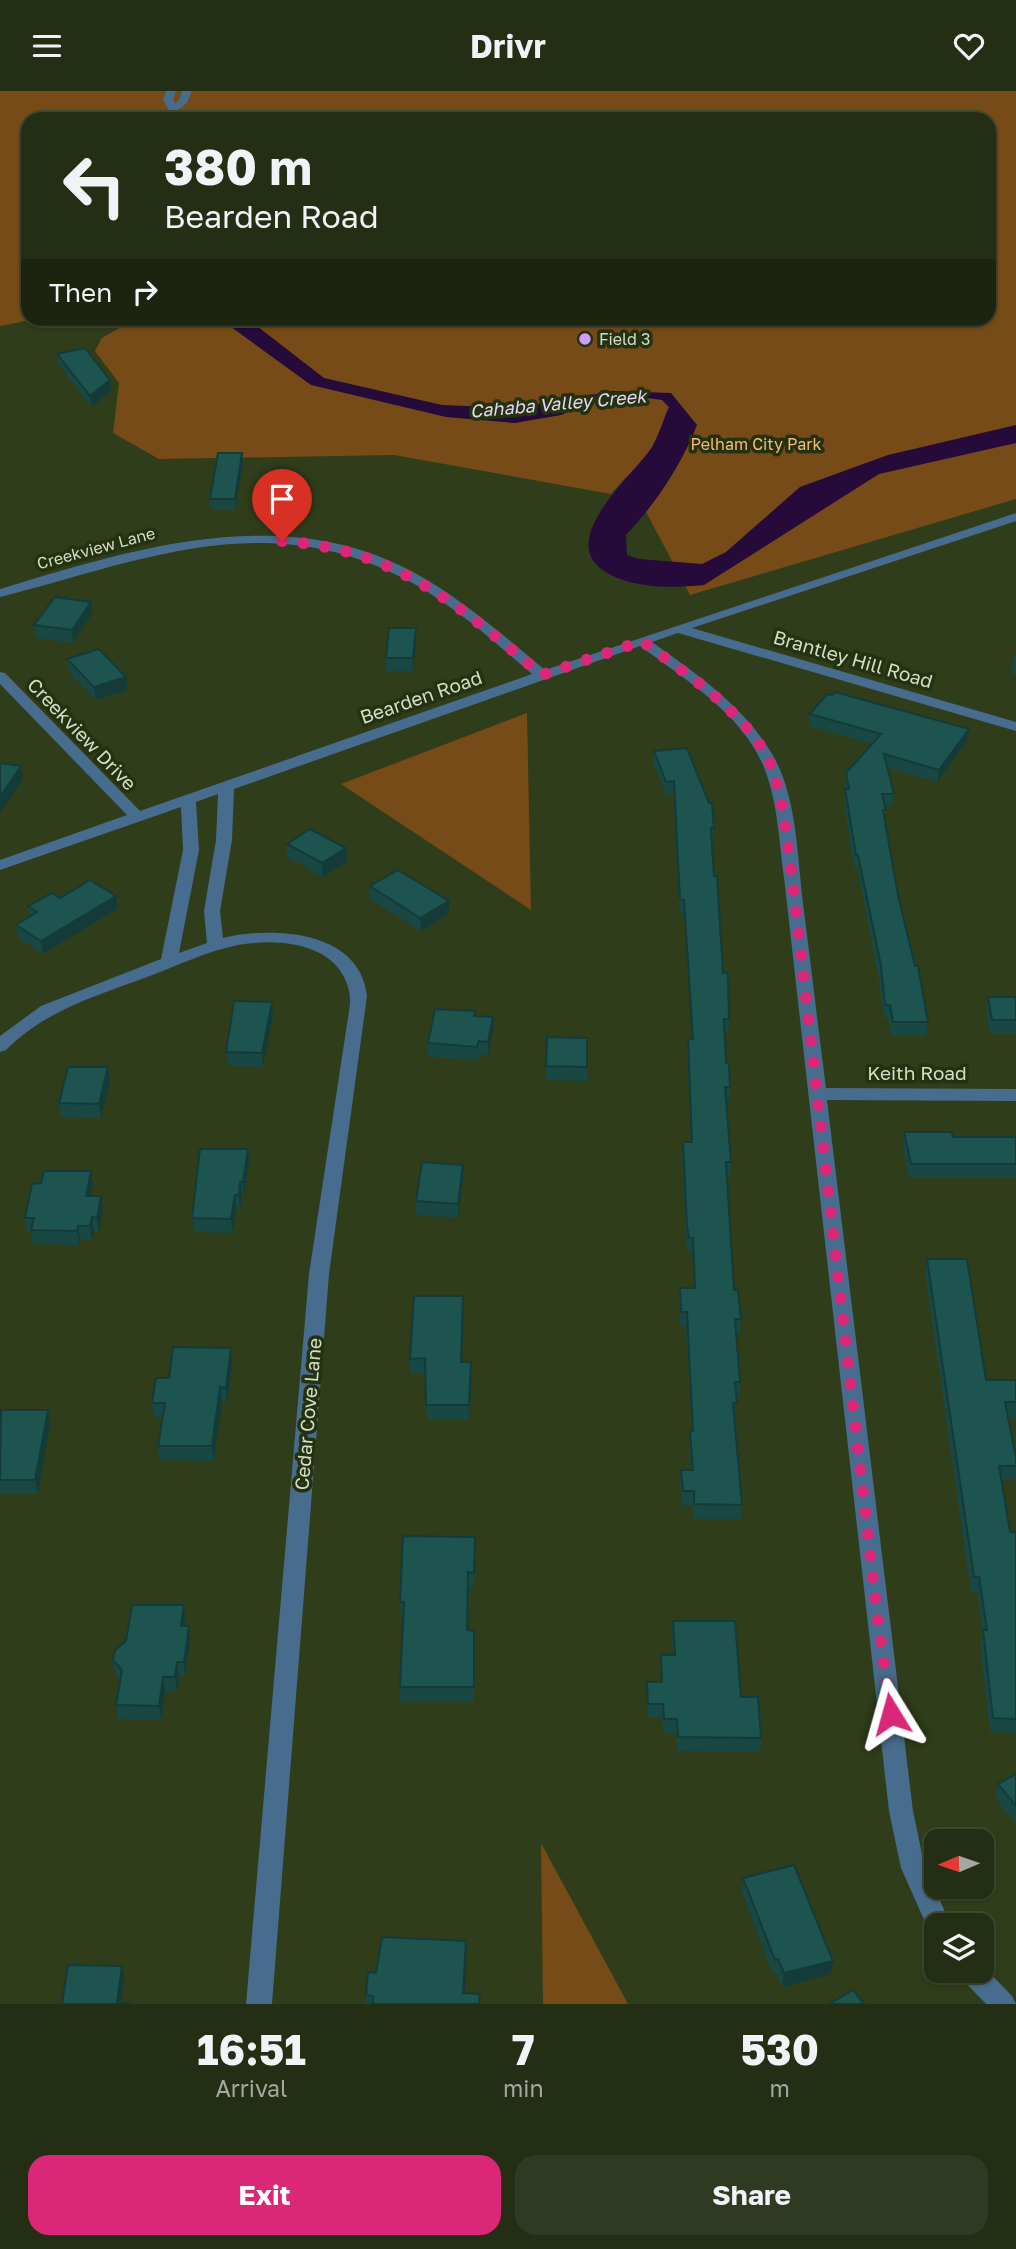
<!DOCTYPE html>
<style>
:root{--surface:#232e14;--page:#2f3a22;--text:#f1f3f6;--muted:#a3a8a0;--line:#404a34;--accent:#db2777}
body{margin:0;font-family:"Golos Text",sans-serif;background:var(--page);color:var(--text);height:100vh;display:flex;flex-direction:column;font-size:26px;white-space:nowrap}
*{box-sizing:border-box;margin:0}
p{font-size:23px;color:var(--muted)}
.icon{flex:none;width:38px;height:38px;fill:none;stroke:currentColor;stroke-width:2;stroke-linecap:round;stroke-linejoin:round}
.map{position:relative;height:1913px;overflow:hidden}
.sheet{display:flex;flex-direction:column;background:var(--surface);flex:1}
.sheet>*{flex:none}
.hud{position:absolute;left:21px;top:21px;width:975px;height:214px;border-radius:21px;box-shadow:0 2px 5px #0004,0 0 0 2px var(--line);background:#232e14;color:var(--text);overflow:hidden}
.needle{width:46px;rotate:268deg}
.controls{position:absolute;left:924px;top:1738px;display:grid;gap:14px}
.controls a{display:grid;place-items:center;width:70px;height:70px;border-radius:14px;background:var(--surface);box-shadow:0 2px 5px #0004,0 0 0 2px var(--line);font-size:35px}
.pin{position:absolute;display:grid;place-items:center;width:60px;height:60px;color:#fff;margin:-72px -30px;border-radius:50% 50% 50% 0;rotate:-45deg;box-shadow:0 0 7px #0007}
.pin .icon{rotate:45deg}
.me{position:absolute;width:77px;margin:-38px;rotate:352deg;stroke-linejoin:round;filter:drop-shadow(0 0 5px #0008)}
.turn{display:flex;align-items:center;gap:24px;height:147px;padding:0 28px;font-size:32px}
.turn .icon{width:91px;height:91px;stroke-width:2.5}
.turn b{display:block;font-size:49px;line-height:60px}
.then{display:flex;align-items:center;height:66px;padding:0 28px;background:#0003;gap:14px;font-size:26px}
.eta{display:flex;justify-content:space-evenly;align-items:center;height:119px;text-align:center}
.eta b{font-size:42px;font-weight:700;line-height:49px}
.button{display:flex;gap:14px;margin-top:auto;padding:14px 28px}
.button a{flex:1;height:80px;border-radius:21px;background:var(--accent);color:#fff;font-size:28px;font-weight:700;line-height:80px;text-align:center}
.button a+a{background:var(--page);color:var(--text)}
header{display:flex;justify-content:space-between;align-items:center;height:91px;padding:0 28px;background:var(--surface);font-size:32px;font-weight:700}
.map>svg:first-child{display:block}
.green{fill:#764b18}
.water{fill:#260a3a}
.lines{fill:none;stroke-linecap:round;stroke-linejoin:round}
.minor{fill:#486c8d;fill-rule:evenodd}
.wall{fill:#194844}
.shaded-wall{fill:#143b37}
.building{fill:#1d544f;stroke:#143b37;stroke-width:2}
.route{stroke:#db2777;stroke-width:12;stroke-dasharray:0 21.6}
.poi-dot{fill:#cf9dff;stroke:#253210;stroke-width:2.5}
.labels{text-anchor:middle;stroke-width:7;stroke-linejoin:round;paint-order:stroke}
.far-poi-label{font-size:16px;fill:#d4ddc9;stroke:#253210;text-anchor:start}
.far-park-label{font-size:16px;fill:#fcb971;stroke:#253210}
.far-street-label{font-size:16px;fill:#d4ddc9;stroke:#253210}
.far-water-label{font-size:18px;font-style:italic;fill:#e4d5f5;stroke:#253210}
.street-label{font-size:19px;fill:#d4ddc9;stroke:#253210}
</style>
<header><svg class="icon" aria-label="menu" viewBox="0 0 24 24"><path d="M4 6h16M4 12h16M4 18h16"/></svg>Drivr<svg class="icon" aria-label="heart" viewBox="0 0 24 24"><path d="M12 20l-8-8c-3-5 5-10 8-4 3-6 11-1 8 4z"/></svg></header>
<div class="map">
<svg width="1016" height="1913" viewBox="0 0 1016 1913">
<rect width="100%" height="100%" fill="#2f3d1a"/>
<g class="green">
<polygon points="0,0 1016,0 1016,408 690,504 627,385 611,403 394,364 159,368 113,342 119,292 95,260 102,247 135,228 989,228 989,28 28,28 28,228 36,228 0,235"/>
<polygon points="527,622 531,819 341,693"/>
<polygon points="541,1752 628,1913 543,1913"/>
</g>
<path class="water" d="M 220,228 L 248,228 L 324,287 L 442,314 L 516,317 L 613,300 L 671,302 L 697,334 C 681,375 656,412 626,444 L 627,464 L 639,468 L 702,473 L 726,461 L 800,396 L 888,364 L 1016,334 L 1016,352 L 879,383 L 704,494 C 672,497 638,498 609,483 C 551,452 633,385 652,356 C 659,344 663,329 669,316 L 662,309 L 647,307 L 632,311 L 591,312 L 561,324 L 515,332 L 446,326 L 311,294 Z"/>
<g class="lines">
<g class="minor">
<polygon points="166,0 176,0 173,9 175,13 179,9 182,0 192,0 187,12 173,22 170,21 163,9"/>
<path d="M 1016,422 L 1016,430 L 692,537 L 1016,631 L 1016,640 L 678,542 L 652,551 C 695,582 740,612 769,658 C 797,700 797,763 803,812 C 811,874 818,936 826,997 L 1016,998 L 1016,1010 L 827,1009 L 913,1720 L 925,1777 L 951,1834 L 936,1834 L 936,1844 L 930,1842 L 901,1777 L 889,1720 L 784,786 C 779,751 778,713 765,679 C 744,624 686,589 640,555 L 234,698 L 232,749 L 220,820 L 223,847 C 273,835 360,839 367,905 L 329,1183 L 272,1913 L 246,1913 L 309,1183 L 347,933 C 349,921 352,908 348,896 C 335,851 277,847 238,854 C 207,860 177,875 147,886 C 96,905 46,919 6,959 L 0,961 L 0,945 L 41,915 L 161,868 L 183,759 L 181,716 L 0,779 L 0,769 L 127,724 L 0,593 L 0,581 L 5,582 L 140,720 L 532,583 C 491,548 448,509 399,485 C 260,416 138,471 0,506 L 0,498 C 131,458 283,410 413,481 C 461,507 503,544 545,579 ZM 218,703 L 216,749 L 204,820 L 207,852 L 179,862 L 199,759 L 196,711 Z"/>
<polygon points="982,1874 1012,1905 1016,1913 986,1913 962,1888 959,1880 982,1880"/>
</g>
</g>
<g class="wall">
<polygon points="57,263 110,289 111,300 91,316 59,274"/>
<polygon points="243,373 235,419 211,419 210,408"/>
<polygon points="92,523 73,552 36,547 34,534"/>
<polygon points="416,550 413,580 386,580 386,567"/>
<polygon points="1016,562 1016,584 1011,583 1014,564"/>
<polygon points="67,568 126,586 128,599 96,609 68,580"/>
<polygon points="810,623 969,638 967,650 937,691 888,677 894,703 892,715 885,715 886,719 885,731 898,804 928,931 926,945 891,944 888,927 884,927 879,888 857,776 854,777 844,711 846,682 872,653 809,635"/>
<polygon points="654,660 714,737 713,750 712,750 723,882 729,928 728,942 725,941 726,972 730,996 729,1010 726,1010 731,1071 730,1085 727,1085 734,1199 741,1228 739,1242 736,1242 740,1291 739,1305 736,1305 735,1326 734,1326 742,1414 741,1428 693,1428 693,1415 682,1414 680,1393 681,1379 691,1379 689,1354 690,1340 692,1340 686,1235 680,1235 679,1211 680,1197 694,1197 692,1161 688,1161 686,1149 682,1065 683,1051 691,1051 687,961 688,948 692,948 684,822 680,822 673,703 666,704 654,673"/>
<polygon points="287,753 346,757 347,771 323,786 287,766"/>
<polygon points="370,795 449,823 421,840 370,808"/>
<polygon points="116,805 117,818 43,863 18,847 16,834 30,826 28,815 60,807"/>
<polygon points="988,906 1016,906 1016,943 990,943 986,920"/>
<polygon points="273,924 263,976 228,975 226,961"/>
<polygon points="475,925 493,926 493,940 488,964 479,964 478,969 428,966 428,952"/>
<polygon points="547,946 587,947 587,990 546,989"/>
<polygon points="110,990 101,1027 61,1026 59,1012"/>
<polygon points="904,1041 953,1046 1016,1046 1016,1087 909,1087 903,1055"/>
<polygon points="248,1058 249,1072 244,1105 242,1105 240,1118 236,1118 233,1142 194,1141 192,1127"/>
<polygon points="463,1074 463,1088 458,1127 416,1124 416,1110"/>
<polygon points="93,1094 90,1105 101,1105 103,1119 99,1141 94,1141 92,1149 80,1149 79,1154 33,1153 31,1141 27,1141 25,1127"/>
<polygon points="927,1168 986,1289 1016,1291 1016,1326 1008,1326 1016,1367 1016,1383 1015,1389 1002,1389 1010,1441 1016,1441 1016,1642 990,1641 980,1553 983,1541 977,1500 971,1501 925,1182"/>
<polygon points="463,1220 462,1271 471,1285 469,1329 427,1328 425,1282 410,1282 410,1268"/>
<polygon points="231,1257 232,1271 227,1311 222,1311 214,1370 160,1369 158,1355 163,1326 154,1326 152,1312"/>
<polygon points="0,1322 50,1333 38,1403 0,1403"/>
<polygon points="475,1460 474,1496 469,1496 468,1539 474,1540 474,1610 400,1610 400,1596 403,1525 401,1525 400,1511"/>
<polygon points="184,1514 185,1528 185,1535 189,1535 190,1550 185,1585 179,1585 177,1601 165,1600 161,1629 118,1628 116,1614 120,1588 115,1583 113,1569"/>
<polygon points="673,1530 741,1606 761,1647 760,1661 677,1660 676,1642 663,1642 662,1627 647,1627 647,1591 661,1591 661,1564 673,1564 672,1544"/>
<polygon points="1016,1683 1016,1733 995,1707 998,1693"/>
<polygon points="743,1787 831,1883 782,1896 776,1882 773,1883 742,1801"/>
<polygon points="467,1864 464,1902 480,1903 480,1913 366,1913 366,1904 376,1882"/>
</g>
<g class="shaded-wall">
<polygon points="110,289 111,300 91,316 90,305"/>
<polygon points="242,362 243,373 235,419 235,408"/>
<polygon points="91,511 92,523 73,552 72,539"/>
<polygon points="416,537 416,550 413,580 413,567"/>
<polygon points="126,586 128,599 96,609 94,596"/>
<polygon points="969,638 967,650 937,691 939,679"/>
<polygon points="21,675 23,688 0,722 0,706"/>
<polygon points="346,757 347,771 323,786 322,772"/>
<polygon points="116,805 117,818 43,863 41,850"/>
<polygon points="449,810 449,823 421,840 420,827"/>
<polygon points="272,911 273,924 263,976 262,962"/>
<polygon points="493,926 493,940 488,964 488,951"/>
<polygon points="108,976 110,990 101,1027 99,1013"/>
<polygon points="248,1058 249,1072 244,1105 243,1091"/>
<polygon points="463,1074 463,1088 458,1127 458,1113"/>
<polygon points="91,1080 93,1094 88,1119 86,1105"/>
<polygon points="240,1091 242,1105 240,1118 239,1104"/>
<polygon points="235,1104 236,1118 233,1142 231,1128"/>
<polygon points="101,1105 103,1119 99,1141 97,1127"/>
<polygon points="92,1126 94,1141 92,1149 90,1135"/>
<polygon points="78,1135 80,1149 79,1154 77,1140"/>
<polygon points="231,1257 232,1271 227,1311 226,1297"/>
<polygon points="471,1271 471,1285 469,1329 469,1314"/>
<polygon points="220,1296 222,1311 214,1370 212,1355"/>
<polygon points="48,1319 50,1333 38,1403 35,1389"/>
<polygon points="184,1514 185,1528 183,1549 181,1535"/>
<polygon points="189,1535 190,1550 185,1585 184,1571"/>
<polygon points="177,1571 179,1585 177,1601 175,1586"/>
<polygon points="163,1586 165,1600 161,1629 159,1615"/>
<polygon points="466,1850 467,1864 464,1913 463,1902"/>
<polygon points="833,1870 831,1883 782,1896 784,1882"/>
<polygon points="122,1875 124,1888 121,1913 117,1913"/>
</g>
<g class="building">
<polygon points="85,257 110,289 90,305 57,263"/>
<polygon points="218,362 242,362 235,408 210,408"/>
<polygon points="55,506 91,511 72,539 34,534"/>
<polygon points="389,537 416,537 413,567 386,567"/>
<polygon points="99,558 126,586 94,596 67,568"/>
<polygon points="835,601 969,638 939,679 884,663 894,703 882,703 886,719 883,719 898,804 915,875 918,875 928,931 893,931 890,914 885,914 881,875 858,764 856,764 845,698 849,698 846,682 881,643 810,623 827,603 832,604"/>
<polygon points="687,657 709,712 712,712 714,737 711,737 714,785 717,785 723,882 728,882 729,928 724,928 726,972 729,973 730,996 725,996 731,1071 726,1071 734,1199 738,1199 741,1228 735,1228 740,1291 735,1291 737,1312 733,1312 742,1414 694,1413 694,1400 683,1400 681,1379 693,1379 690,1340 693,1340 687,1221 681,1221 680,1197 695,1197 693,1147 689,1147 687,1135 683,1051 692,1051 688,948 693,948 684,809 680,808 674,690 666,691 654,660"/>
<polygon points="0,672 21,675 0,706"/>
<polygon points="310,738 346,757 322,772 287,753"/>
<polygon points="398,779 449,810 420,827 370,795"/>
<polygon points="90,789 116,805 41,850 16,834 37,821 28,815 52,802 60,807"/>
<polygon points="988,906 1016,906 1016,929 992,929"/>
<polygon points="234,910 272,911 262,962 226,961"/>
<polygon points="435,918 475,920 474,925 493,926 488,951 479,950 477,956 428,952"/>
<polygon points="547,946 587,947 587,976 546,975"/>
<polygon points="68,976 108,976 99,1013 59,1012"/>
<polygon points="904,1041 952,1041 953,1046 1016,1046 1016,1073 911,1073"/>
<polygon points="200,1058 248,1058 243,1091 240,1091 239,1104 235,1104 231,1128 192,1127"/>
<polygon points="422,1071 463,1074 458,1113 416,1110"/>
<polygon points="44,1080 91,1080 86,1105 101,1105 97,1127 92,1126 90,1135 78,1135 77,1140 31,1139 34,1127 25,1127 32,1093 41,1092"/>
<polygon points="927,1168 967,1168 986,1289 1016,1289 1016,1311 1005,1311 1016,1367 1016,1375 999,1375 1010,1441 1016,1441 1016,1628 993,1627 983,1539 987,1539 979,1486 974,1486"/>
<polygon points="414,1205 463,1205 461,1271 471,1271 469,1314 426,1314 425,1267 410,1268"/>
<polygon points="173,1256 231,1257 226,1297 220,1296 212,1355 158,1355 165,1312 152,1312 156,1287 169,1287"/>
<polygon points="1,1319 48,1319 35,1389 0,1389"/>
<polygon points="403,1445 475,1446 474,1482 468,1481 467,1539 474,1540 474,1596 400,1596 404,1511 400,1511"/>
<polygon points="132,1514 184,1514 181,1535 189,1535 184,1571 177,1571 175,1586 163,1586 159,1615 116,1614 122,1579 113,1569 115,1559 126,1550"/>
<polygon points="673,1530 735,1530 741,1606 758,1606 761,1647 678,1646 677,1628 664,1628 663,1613 648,1613 647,1591 662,1591 661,1564 675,1564"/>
<polygon points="1016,1683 1016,1715 998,1693"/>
<polygon points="794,1774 833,1870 784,1882 778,1868 775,1869 743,1787"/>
<polygon points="382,1846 466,1850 463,1902 480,1903 479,1913 373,1913 373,1905 366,1904 368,1881 376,1882"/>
<polygon points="68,1874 122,1875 117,1912 130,1912 130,1913 62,1913"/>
<polygon points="853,1899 864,1913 829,1913"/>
</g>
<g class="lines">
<path class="route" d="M 282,450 C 396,458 458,514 542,584 L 642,550 C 686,583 754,626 773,680 C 784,713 787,751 792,786 L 877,1523 L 891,1623"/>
</g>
<circle class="poi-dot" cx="585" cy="248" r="7"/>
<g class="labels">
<g class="far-poi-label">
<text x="599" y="254">Field 3</text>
</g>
<g class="far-park-label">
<text x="756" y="359">Pelham City Park</text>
</g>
<g class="far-street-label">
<text transform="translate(96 457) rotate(-15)" y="6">Creekview Lane</text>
</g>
<g class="far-water-label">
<text transform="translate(558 313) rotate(-5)" y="6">Cahaba Valley Creek</text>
</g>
<g class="street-label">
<text transform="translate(853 568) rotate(16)" y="7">Brantley Hill Road</text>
<text transform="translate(421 606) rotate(-19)" y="7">Bearden Road</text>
<text transform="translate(82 643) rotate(46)" y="7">Creekview Drive</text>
<text x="917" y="989">Keith Road</text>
<text transform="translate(308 1323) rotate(-85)" y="7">Cedar Cove Lane</text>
</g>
</g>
</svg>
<div class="controls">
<a><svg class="needle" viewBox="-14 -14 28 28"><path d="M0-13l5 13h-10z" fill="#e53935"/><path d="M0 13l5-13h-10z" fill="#a3a8a0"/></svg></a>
<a><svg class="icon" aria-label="layers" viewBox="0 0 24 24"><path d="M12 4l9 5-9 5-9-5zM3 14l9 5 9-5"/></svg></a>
</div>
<div class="pin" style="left:282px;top:450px;background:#d93025"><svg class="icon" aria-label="arrive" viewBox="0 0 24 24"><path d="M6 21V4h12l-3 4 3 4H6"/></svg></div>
<svg class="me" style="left:891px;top:1623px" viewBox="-20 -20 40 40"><path d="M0-17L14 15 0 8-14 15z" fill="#db2777" stroke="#fff" stroke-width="4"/></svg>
<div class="hud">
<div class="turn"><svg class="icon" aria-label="left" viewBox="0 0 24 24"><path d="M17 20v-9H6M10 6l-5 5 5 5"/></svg><div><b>380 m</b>Bearden Road</div></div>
<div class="then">Then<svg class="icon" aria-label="right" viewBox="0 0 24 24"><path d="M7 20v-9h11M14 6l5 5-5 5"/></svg></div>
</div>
</div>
<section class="sheet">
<div class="eta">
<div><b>16:51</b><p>Arrival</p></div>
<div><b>7</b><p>min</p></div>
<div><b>530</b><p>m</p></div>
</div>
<div class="button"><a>Exit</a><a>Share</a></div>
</section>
